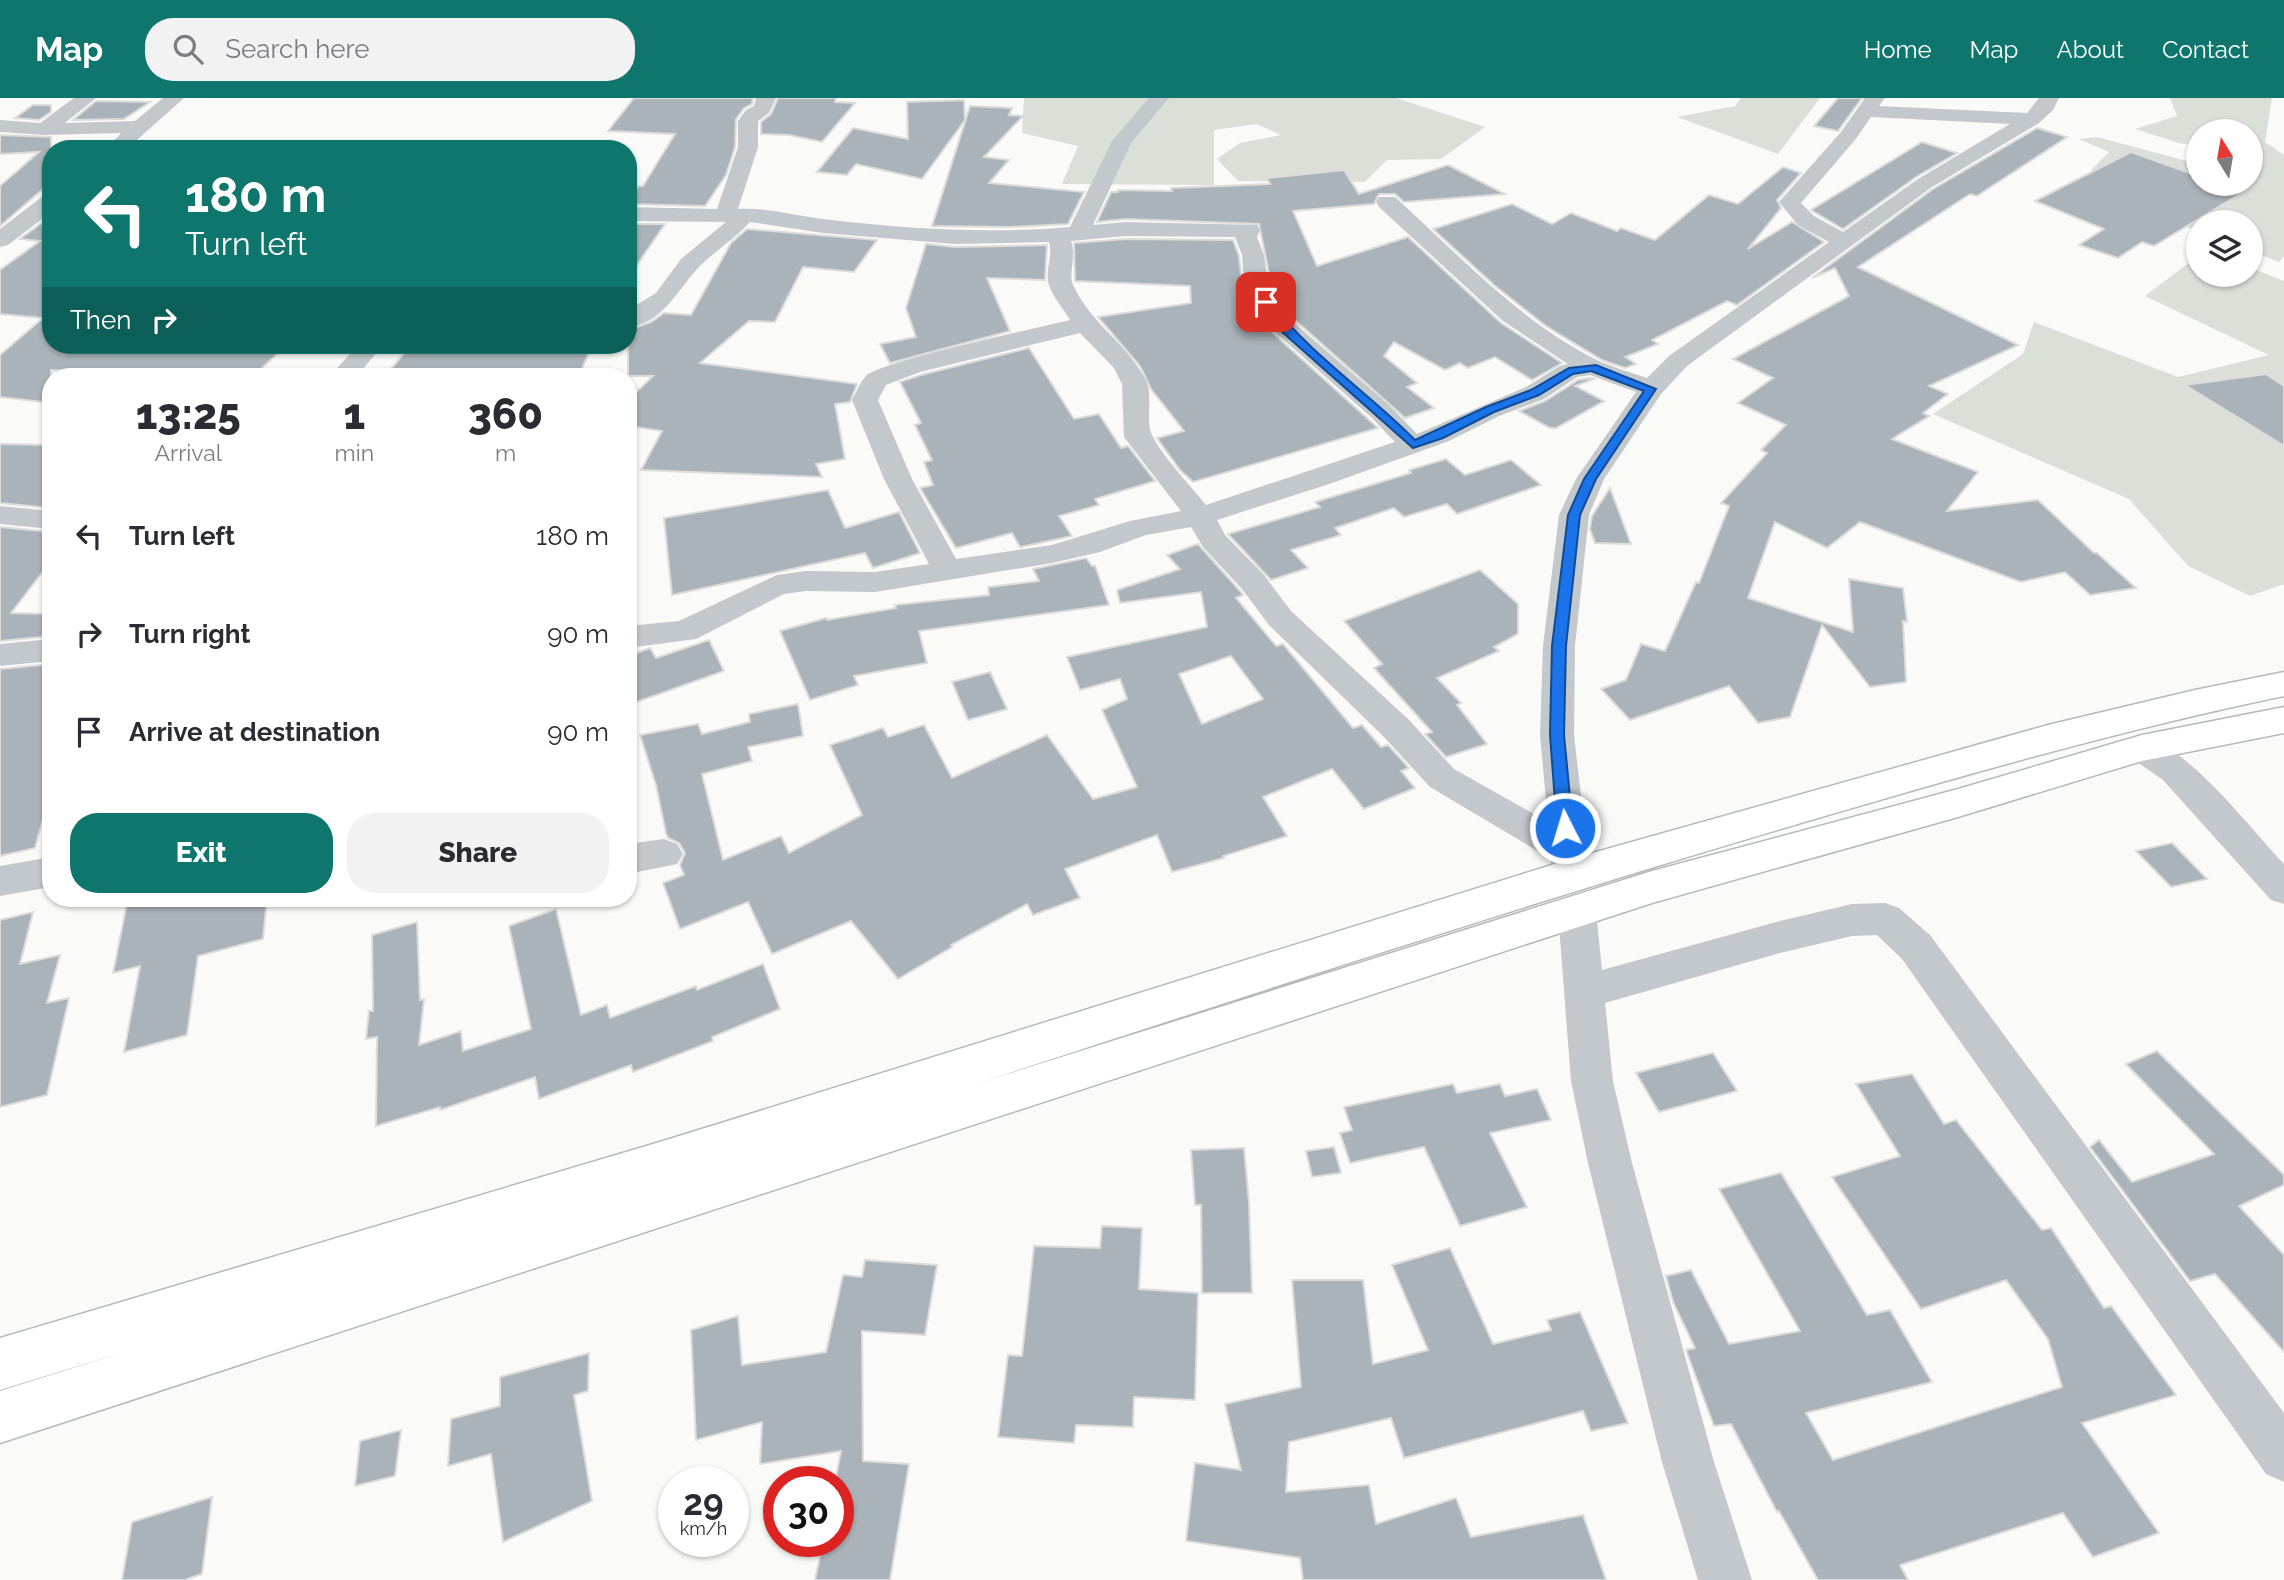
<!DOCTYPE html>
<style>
:root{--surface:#fff;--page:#f2f2f3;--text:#2b2b33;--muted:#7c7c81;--accent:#0f766e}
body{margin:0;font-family:Raleway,sans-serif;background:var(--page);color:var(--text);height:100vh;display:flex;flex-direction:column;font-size:26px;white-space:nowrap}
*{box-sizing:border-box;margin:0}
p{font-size:23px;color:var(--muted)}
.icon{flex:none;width:38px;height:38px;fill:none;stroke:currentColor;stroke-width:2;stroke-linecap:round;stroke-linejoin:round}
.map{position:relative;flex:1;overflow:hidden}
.drawer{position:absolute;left:42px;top:270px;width:595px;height:539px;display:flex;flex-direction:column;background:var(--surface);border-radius:28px;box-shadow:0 2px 5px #0004}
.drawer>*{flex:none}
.top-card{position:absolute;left:42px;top:42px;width:595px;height:214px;border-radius:28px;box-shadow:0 2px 5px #0004;background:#0f766e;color:#fff;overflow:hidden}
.needle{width:46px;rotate:349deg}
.tools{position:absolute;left:2186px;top:21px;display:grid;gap:14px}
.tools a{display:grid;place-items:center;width:77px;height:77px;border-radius:50%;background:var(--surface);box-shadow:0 2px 5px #0004;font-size:35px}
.speed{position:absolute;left:658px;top:1368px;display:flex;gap:14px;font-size:35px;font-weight:700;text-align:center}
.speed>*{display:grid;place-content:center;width:91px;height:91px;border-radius:50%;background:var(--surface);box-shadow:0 2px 5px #0004;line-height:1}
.speed small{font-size:18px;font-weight:400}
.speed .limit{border:10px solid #d22;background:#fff;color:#111}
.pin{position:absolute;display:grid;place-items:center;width:60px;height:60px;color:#fff;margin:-30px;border-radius:14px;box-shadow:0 4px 10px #0006}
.me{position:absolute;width:77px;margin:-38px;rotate:355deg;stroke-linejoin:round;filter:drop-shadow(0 0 5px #0008)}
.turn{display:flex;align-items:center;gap:24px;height:147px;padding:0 28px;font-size:32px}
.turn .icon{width:91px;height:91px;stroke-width:2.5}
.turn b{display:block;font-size:49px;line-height:60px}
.then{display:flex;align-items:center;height:66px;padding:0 28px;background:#0003;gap:14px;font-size:26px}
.eta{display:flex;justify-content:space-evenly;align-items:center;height:119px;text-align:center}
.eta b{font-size:42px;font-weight:800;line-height:49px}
.action{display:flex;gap:14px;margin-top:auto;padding:14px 28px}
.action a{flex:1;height:80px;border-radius:28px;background:var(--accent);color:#fff;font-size:28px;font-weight:800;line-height:80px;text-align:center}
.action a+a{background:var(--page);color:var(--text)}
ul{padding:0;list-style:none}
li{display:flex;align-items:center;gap:21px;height:98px;padding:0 28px}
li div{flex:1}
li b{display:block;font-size:26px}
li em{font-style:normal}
header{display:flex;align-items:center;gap:42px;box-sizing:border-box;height:98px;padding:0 35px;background:var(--accent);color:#fff}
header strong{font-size:33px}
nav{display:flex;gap:38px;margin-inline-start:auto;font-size:24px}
.search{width:490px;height:63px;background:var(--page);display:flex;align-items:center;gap:18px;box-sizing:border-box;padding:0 24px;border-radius:28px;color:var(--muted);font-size:26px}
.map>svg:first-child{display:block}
.green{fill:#dadfd7}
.building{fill:#aab3b9;stroke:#dcdcda;stroke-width:2;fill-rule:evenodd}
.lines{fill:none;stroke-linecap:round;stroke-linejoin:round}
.highway-casing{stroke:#b4b9bd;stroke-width:3}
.minor{fill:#c3c8cc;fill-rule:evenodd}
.highway{fill:#fff;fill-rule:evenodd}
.route{fill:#1a73e8;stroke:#114b97;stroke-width:2}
</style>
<header>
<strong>Map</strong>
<div class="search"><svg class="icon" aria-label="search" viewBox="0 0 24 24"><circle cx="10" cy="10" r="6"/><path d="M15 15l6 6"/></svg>Search here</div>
<nav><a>Home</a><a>Map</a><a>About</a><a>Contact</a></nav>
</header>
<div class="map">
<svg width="2284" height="1482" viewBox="0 0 2284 1482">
<rect width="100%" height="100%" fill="#fafaf8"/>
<g class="green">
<polygon points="1024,0 1396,0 1485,29 1441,61 1387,62 1365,84 1238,83 1217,61 1240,45 1281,37 1256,26 1214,32 1214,87 1062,86 1078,48 1022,35"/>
<polygon points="1741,0 1820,0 1778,56 1677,19 1735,8"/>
<polygon points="2170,0 2272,0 2265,44 2284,57 2284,158 2279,164 2251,153 2250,124 2198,124 2198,133 2162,120 2138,87 2091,72 2109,54 2079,41 2097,39 2198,66 2198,86 2250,86 2250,33 2198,33 2198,45 2182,46 2135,31 2177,18"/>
<polygon points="2198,158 2198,177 2250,177 2251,170 2284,183 2284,486 2250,498 2188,468 2129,401 1933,316 2023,256 2034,224 2178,279 2269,257 2145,198"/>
</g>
<g class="building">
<polygon points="634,0 753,0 752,6 744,10 736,21 735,49 726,77 705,108 628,106 628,101 639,88 643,88 675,36 608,33"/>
<polygon points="778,0 836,0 835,4 855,5 822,44 789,37 761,36 761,24 771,16"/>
<polygon points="1838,0 1862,0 1838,33 1814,28"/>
<polygon points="964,2 965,22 922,81 856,66 847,77 817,74 853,30 908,41 907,4"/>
<polygon points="96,3 150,4 124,21 73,22"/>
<polygon points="33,7 51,7 51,14 39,22 15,20"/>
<polygon points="970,8 1012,10 1009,17 1023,18 984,59 1009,62 989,85 1084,94 1068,126 1009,129 932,128"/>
<polygon points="2037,30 2067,39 1977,98 1970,96 1858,169 2018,247 1929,288 1948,296 1923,315 1929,318 1892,341 1978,374 1947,413 2038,402 2094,455 2097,455 2136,490 2090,497 2065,474 2021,484 1860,424 1827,450 1775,424 1748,500 1853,534 1849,481 1903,490 1907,524 1903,523 1906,584 1870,589 1822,527 1790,619 1758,625 1729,588 1630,622 1601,591 1626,582 1641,546 1665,553 1696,484 1699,485 1729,408 1721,405 1767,355 1761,352 1786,327 1738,305 1773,280 1733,261 1849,198 1835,170 1812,180 1933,91"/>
<polygon points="0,37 51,39 51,84 0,128 0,88 39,54 0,56"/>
<polygon points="1922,44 1957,55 1916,79 1843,131 1811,112"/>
<polygon points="2131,54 2198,78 2198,86 2220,86 2243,94 2154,148 2142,144 2118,160 2079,147 2104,131 2035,103"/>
<polygon points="1448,67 1505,96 1404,104 1395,96 1379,96 1374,106 1293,113 1317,168 1408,139 1501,225 1562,265 1532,282 1495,259 1468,270 1460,265 1445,272 1394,244 1384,258 1417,285 1407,289 1434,310 1405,320 1295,222 1271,185 1259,126 1126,121 1097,124 1111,94 1118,94 1118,92 1172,93 1171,90 1270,86 1267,80 1344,72 1359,96"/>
<polygon points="1783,69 1801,75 1777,102 1781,110 1748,151 1792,124 1824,144 1737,207 1727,203 1652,242 1658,246 1625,259 1636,266 1625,270 1602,262 1546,228 1494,187 1433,131 1512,106 1552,126 1571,115 1617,133 1621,130 1655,142 1709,97 1738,106"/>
<polygon points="51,118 51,247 287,247 253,278 51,272 51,305 0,299 0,257 43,220 0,216 0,172 40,143 20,141"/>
<polygon points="628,126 665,126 628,180"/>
<polygon points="747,131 877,142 854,174 803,169 775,224 749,223 700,265 857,286 850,304 835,306 845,361 816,366 822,379 641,372 662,333 628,328 628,302 653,278 628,278 628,232 651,224 664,215 691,217 731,145"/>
<polygon points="1126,141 1233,142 1239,158 1242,187 1273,235 1378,330 1193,384 1180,372 1157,340 1184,333 1151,291 1140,268 1098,219 1191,205 1190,188 1075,183 1074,145"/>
<polygon points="926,146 955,149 1047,147 1045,182 987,180 1010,233 890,265 880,246 916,239 906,210"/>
<polygon points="411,247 592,247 579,278 385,278"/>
<polygon points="1029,250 1074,321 1099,316 1121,350 1128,348 1155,383 1095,401 1099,407 1059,418 1072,438 1020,449 1012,435 956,450 920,390 933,387 924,364 932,362 915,327 921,325 900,284 921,277"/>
<polygon points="2266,276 2284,288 2284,348 2185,287"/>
<polygon points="1590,280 1594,281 1575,288 1604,303 1556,330 1550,330 1519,313 1545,303 1578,282"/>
<polygon points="0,346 51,347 51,410 0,405"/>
<polygon points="1446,361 1465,377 1511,362 1541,387 1457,416 1447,406 1404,419 1394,410 1335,430 1341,437 1291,452 1308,470 1271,482 1228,436 1320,409 1315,404 1411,375 1409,372"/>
<polygon points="1610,390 1631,446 1595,445 1590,431 1592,418"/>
<polygon points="828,392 845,430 899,414 920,455 873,470 865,455 672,497 664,420"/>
<polygon points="0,429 51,434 51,463 11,515 51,516 51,538 0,543"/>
<path d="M 1198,446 L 1240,493 L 1243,497 L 1236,500 L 1276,548 L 1283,546 L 1353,630 L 1362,627 L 1381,649 L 1388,647 L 1409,670 L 1401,673 L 1415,690 L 1364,711 L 1332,671 L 1263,699 L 1287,738 L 1223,758 L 1224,760 L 1172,774 L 1157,737 L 1065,771 L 1080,800 L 1033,817 L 1027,806 L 951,847 L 952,849 L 898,881 L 851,823 L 772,856 L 748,804 L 680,831 L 663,785 L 684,777 L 680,767 L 685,755 L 679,745 L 668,740 L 666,735 L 656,687 L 640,637 L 698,626 L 702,636 L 750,624 L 749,616 L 798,606 L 803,638 L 748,649 L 752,663 L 702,676 L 723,762 L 781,738 L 789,755 L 862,717 L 830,647 L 883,630 L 888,639 L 924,627 L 952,680 L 1047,637 L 1093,701 L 1137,689 L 1102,612 L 1127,601 L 1120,581 L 1080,592 L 1067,559 L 1207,529 L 1201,494 L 1120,505 L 1117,492 L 1180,471 L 1167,457 ZM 1231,558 L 1263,601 L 1202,626 L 1179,576 Z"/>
<polygon points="1086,460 1092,468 1095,468 1109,507 919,533 927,565 854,578 858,587 810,602 780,533 826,520 827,522 896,510 895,507 989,497 988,489 1039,483 1033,471"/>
<polygon points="1480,472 1518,506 1518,536 1494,549 1499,553 1437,580 1461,605 1457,607 1487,646 1446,659 1425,636 1432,634 1374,570 1382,566 1344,523"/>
<polygon points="709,542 724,573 628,607 628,558 650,550 656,560"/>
<polygon points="51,566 51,691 35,750 0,758 0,571"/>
<polygon points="990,574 1007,611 968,622 952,584"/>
<polygon points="2172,745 2207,781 2171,789 2136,753"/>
<polygon points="128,800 267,800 263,841 198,858 187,937 124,954 140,868 113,875"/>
<polygon points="556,811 581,917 607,907 610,920 696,888 697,892 763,866 780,911 712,939 713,943 633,974 631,967 539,1001 535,979 440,1012 440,1009 376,1028 377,939 366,941 369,913 373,913 372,837 417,824 420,902 424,901 419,947 461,933 463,953 531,931 509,828"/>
<polygon points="33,814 20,866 60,857 47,905 69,900 47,997 0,1009 0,822"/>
<polygon points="2157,953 2284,1077 2284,1087 2239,1108 2284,1157 2284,1254 2215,1176 2190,1183 2090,1049 2099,1042 2132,1084 2214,1056 2126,966"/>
<polygon points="1713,955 1737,993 1659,1014 1636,975"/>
<polygon points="1912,976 1944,1026 1956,1022 2042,1132 2051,1130 2104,1210 2111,1208 2176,1297 2082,1325 2159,1435 2093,1459 2063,1415 1900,1467 1908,1482 1818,1482 1779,1413 1777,1414 1731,1326 1714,1328 1686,1252 1695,1250 1673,1204 1666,1178 1691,1172 1729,1246 1800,1233 1719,1091 1781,1075 1867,1217 1890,1212 1932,1284 1806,1315 1833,1362 2062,1289 2048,1241 2006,1182 1921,1211 1832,1079 1900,1058 1856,986"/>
<polygon points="1453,986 1457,995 1500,986 1505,998 1537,991 1551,1022 1490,1035 1527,1109 1460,1128 1424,1049 1350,1065 1340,1035 1352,1032 1344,1009"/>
<polygon points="1334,1049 1341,1075 1312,1079 1306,1053"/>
<polygon points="1244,1050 1249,1104 1252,1195 1202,1195 1201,1107 1195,1107 1191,1052"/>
<polygon points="1102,1128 1142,1130 1139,1191 1198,1195 1195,1302 1134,1299 1133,1329 1076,1327 1074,1345 998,1339 1008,1257 1022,1258 1034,1148 1100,1150"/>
<polygon points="1450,1150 1493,1246 1551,1232 1547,1222 1580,1214 1628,1325 1591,1333 1583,1313 1404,1360 1391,1320 1289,1344 1286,1394 1369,1387 1376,1426 1456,1400 1471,1439 1583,1417 1606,1482 1303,1482 1300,1460 1186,1443 1195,1365 1241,1372 1225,1306 1301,1289 1292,1182 1363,1182 1373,1266 1428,1252 1392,1167"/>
<polygon points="865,1162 937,1167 925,1237 862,1233 863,1363 909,1366 890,1482 815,1482 823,1444 838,1444 838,1384 835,1384 841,1353 760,1366 762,1324 696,1342 691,1232 738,1218 742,1267 826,1254 843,1177 862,1179"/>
<polygon points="589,1255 588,1293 574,1297 592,1403 503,1444 491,1356 448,1368 451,1321 500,1308 500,1279"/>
<polygon points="401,1332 395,1378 355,1388 360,1343"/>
<polygon points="212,1399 202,1476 184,1482 122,1482 132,1424"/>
</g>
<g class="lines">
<g class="highway-casing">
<path id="highway" d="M 2284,574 L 2284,598 C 2120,632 1961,678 1801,725 C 1519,808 1240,900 960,991 L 1652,773 L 1958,691 L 2142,637 L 2284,609 L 2284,635 L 2142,663 L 1958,719 L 1652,805 L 0,1345 L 0,1293 L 130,1252 L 0,1292 L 0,1240 L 663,1043 L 1571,761 L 2048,627 L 2195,592 Z"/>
</g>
<g class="minor">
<polygon points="74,0 96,0 65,25 135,23 163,0 184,0 129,49 115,49 112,45 121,35 44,37 0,34 0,22 40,25"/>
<path d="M 756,0 L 776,0 L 769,15 L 758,23 L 758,49 L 738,111 C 767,109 795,118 823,121 C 905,131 989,136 1070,129 L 1112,43 L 1149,0 L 1169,0 L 1131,45 L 1093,127 L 1126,124 L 1257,127 L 1260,132 L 1257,139 L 1264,157 L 1268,186 L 1293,224 L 1389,307 L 1417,336 L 1526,289 L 1560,268 L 1568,266 L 1503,223 L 1379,109 L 1376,104 L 1379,99 L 1395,99 C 1459,157 1522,226 1601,264 C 1616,270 1632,275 1647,280 L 1669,258 L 1829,144 L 1798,127 L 1779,104 L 1841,34 L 1865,0 L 1885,0 L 1879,8 L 2027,15 L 2039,0 L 2059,0 L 2053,12 L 2039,25 L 1932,89 L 1687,268 L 1661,296 L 1604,381 L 1589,417 L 1575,548 L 1574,637 L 1590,777 L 1584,788 L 1571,792 L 1558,788 L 1552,777 L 1551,761 L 1430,689 L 1384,639 L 1269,527 L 1242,491 L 1203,449 L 1191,429 L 1146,437 L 1100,454 L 1052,465 L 875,494 L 806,493 L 784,496 L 696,541 L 628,550 L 628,528 L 679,523 L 777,477 L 806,473 L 875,474 L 929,466 L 884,381 L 852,302 C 856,295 860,284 866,278 C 881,263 1039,230 1070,222 C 1064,211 1050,196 1048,183 C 1046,169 1053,159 1049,144 L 955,146 L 823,135 L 750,124 C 734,142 713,154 697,171 C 677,193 662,226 628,229 L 628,212 L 656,195 L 681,161 L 726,124 L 628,123 L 628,109 L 717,111 L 738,49 L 738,23 L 746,12 L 754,8 ZM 1871,19 L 2010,26 L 1918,81 L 1843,134 L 1814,118 L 1801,105 L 1855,42 ZM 1126,138 L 1235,139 L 1242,157 L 1244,186 L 1275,234 L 1371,319 L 1395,344 L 1206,407 C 1191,388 1163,359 1153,339 C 1144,323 1154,299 1146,282 C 1127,246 1091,225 1074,189 C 1067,176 1077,161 1071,143 ZM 1080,235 L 1114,270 L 1122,286 L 1124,339 L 1181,413 L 1130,423 L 1052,447 L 956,461 L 912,381 L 878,302 L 886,287 L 920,274 ZM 1590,277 L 1636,294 L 1576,381 L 1559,417 L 1543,548 L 1540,637 L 1548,724 L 1454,671 L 1408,621 L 1291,513 L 1264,477 L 1225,437 L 1217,422 L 1332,385 L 1449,343 L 1499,318 L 1544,301 L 1577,279 Z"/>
<polygon points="51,97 51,114 8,147 0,149 0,131 43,98"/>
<polygon points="358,247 383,247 357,278 330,278"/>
<polygon points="0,408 51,413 51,431 0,426"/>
<polygon points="51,541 51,563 0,568 0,546"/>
<path d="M 2142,637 C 2191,652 2248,728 2284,766 L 2284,806 L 2271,802 L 2163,682 L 2130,659 L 2125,650 L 2130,641 Z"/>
<polygon points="664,741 677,746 683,756 677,766 628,776 628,746"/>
<polygon points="51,759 51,789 0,798 0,768"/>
<polygon points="1577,798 1591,803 1596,814 1602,872 1780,823 1852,806 1885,805 1899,810 1930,837 2284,1315 2284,1384 2266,1376 1902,861 1877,837 1852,838 1780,855 1605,905 1613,983 1632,1065 1714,1364 1752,1482 1698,1482 1662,1364 1588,1065 1571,983 1558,814 1563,803"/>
</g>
<use href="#highway" class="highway"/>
</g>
<path class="route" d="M 1262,202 L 1269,202 C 1309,256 1368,294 1415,342 L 1486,309 L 1531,292 L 1569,270 L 1596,267 L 1656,291 L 1596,381 L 1580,417 L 1566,548 L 1564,637 L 1573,730 L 1571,734 L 1559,734 L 1557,730 L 1550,637 L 1552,548 L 1568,417 L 1584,381 L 1644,293 L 1591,273 L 1573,276 L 1539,297 L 1494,314 L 1443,340 L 1413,350 L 1280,232 L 1260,204 Z"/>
</svg>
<div class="tools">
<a><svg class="needle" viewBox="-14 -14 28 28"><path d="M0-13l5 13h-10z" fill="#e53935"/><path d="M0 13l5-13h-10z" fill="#7c7c81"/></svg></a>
<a><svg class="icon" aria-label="layers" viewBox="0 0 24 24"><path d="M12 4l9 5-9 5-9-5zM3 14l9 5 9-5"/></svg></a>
</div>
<div class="speed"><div>29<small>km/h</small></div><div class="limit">30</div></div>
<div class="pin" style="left:1266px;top:204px;background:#d93025"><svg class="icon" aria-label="arrive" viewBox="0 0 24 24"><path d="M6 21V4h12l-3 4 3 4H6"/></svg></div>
<svg class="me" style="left:1565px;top:730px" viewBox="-20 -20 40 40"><circle r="17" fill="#1a73e8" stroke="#fff" stroke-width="3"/><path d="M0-11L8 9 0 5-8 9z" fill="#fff"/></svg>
<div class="top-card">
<div class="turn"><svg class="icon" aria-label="left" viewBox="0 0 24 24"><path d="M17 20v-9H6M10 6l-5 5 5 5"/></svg><div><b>180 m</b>Turn left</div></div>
<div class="then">Then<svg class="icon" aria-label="right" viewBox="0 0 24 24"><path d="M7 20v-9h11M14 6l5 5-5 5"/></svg></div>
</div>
<section class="drawer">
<div class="eta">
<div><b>13:25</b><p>Arrival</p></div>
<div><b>1</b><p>min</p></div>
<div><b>360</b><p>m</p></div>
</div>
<ul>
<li><svg class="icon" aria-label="left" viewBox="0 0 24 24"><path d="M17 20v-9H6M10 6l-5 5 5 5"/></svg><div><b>Turn left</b></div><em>180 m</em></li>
<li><svg class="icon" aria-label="right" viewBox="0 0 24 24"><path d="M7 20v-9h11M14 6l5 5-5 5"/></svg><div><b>Turn right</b></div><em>90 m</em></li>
<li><svg class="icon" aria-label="arrive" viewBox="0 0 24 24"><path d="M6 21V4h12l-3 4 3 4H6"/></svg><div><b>Arrive at destination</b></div><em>90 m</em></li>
</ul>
<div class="action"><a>Exit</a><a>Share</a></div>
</section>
</div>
